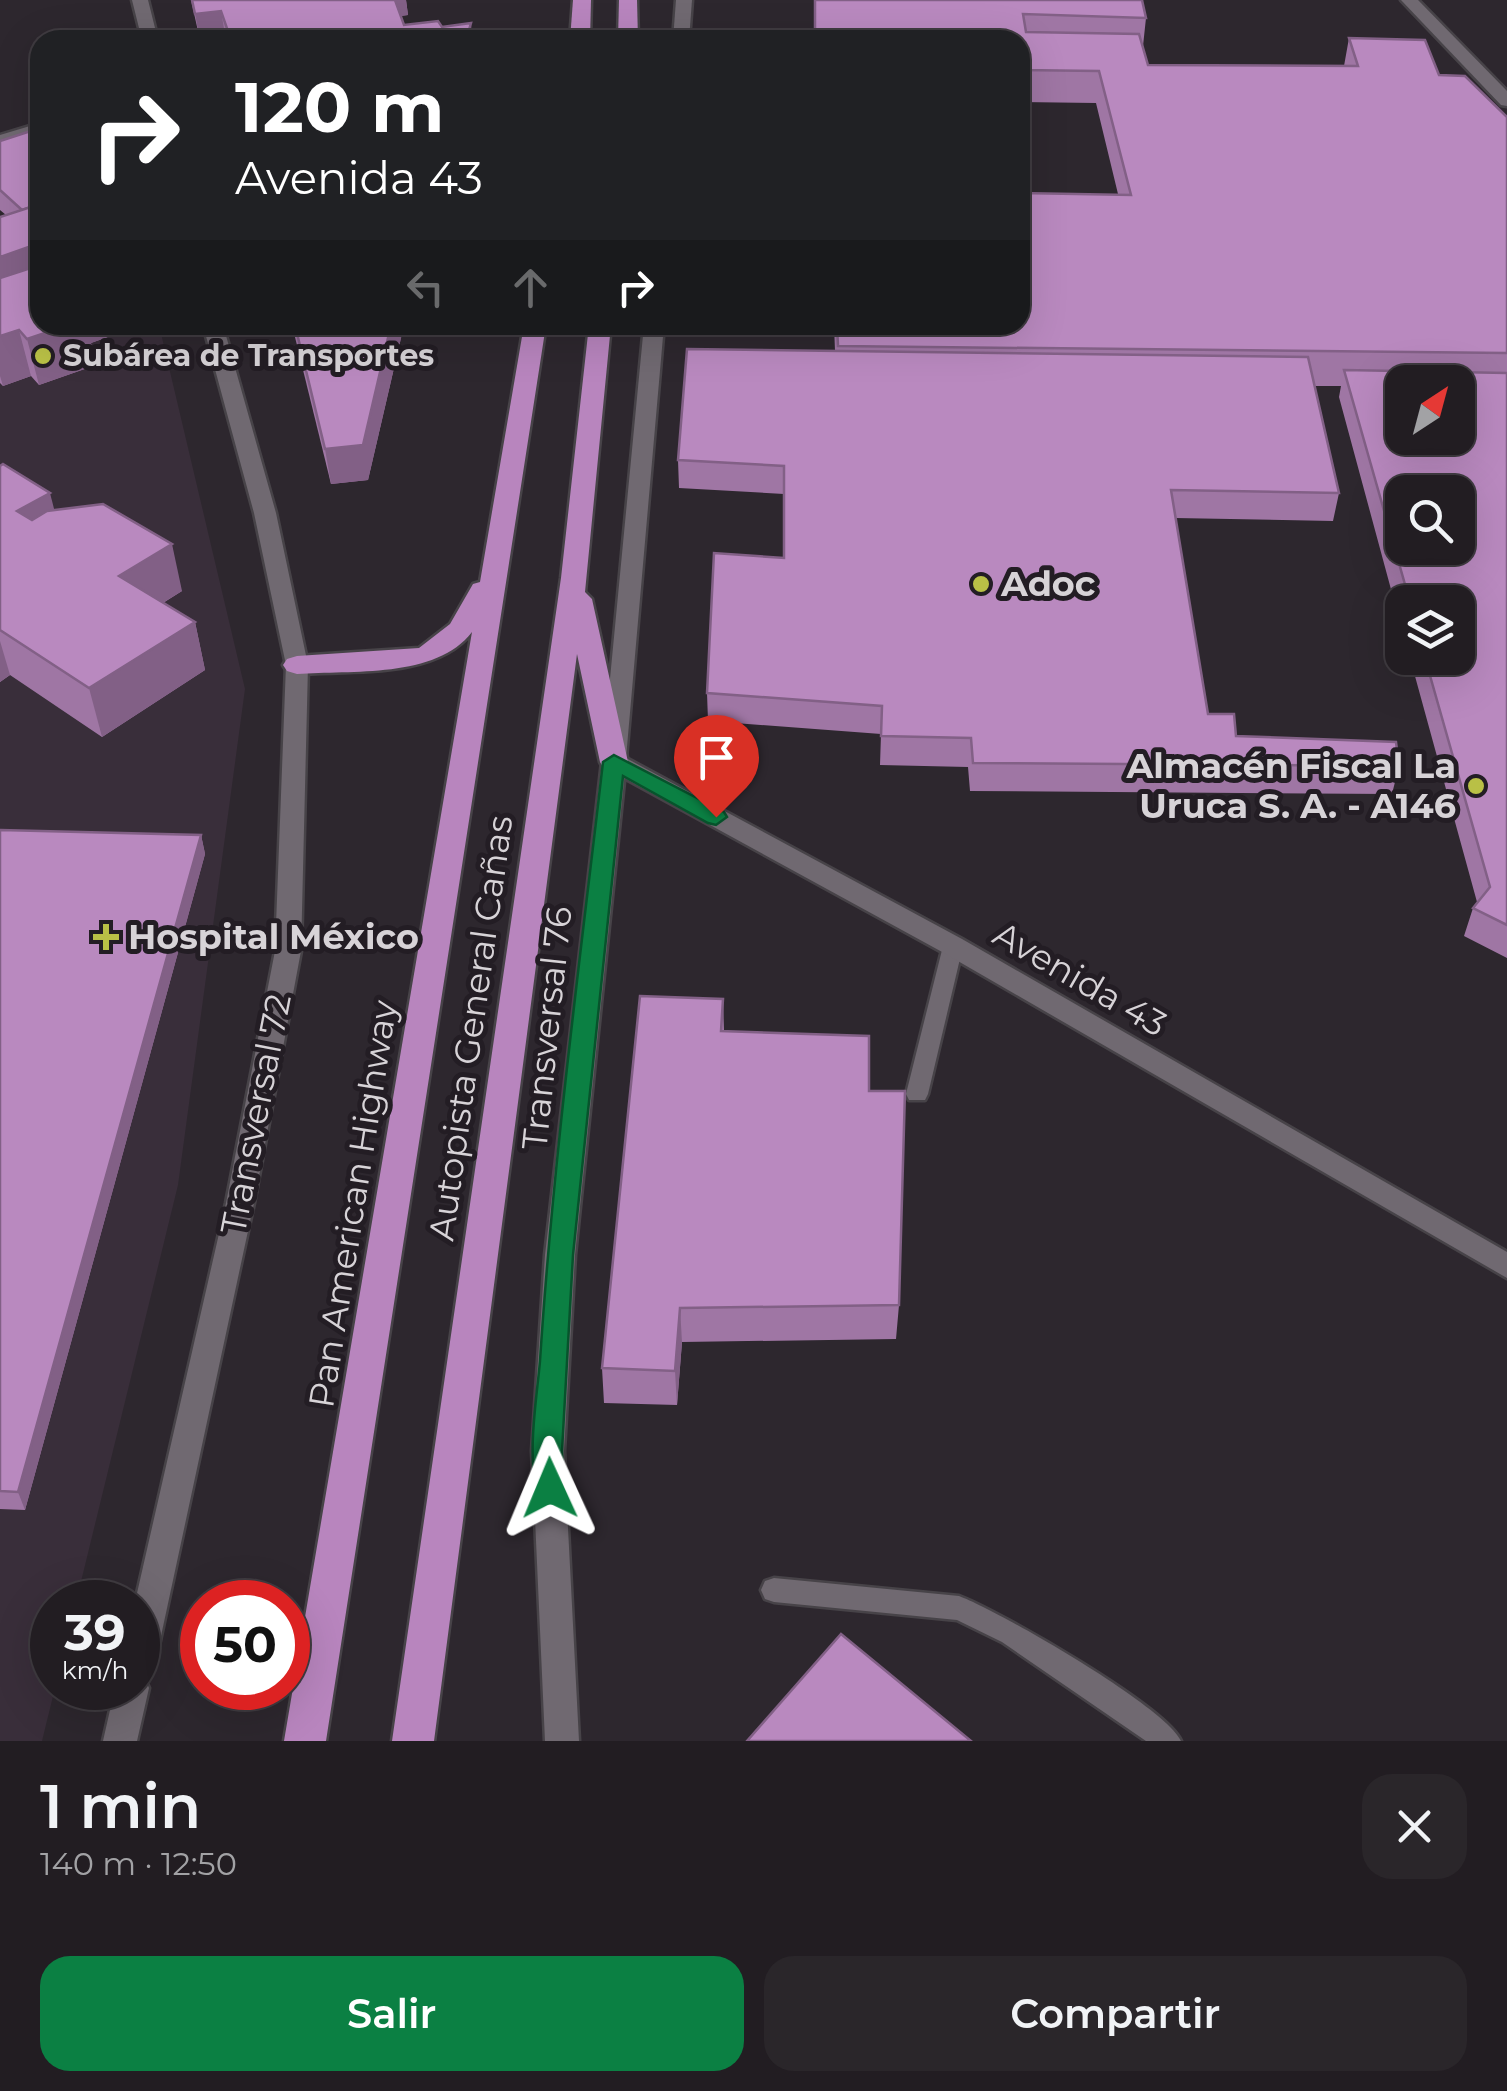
<!DOCTYPE html>
<html lang="es">
<meta charset="utf-8">
<style>
:root{--surface:#221d22;--page:#2a262a;--text:#f1f3f6;--muted:#a2a2a5;--line:#3f3b40;--accent:#0b8043}
body{margin:0;font-family:Montserrat,sans-serif;background:var(--page);color:var(--text);height:100vh;display:flex;flex-direction:column;font-size:38px;white-space:nowrap}
*{box-sizing:border-box;margin:0}
p{font-size:32px;color:var(--muted)}
.icon{flex:none;width:55px;height:55px;fill:none;stroke:currentColor;stroke-width:2;stroke-linecap:round;stroke-linejoin:round}
.map{position:relative;height:1741px;overflow:hidden}
.sheet{display:flex;flex-direction:column;background:var(--surface);flex:1}
.sheet>*{flex:none}
.top-card{position:absolute;left:30px;top:30px;width:1000px;height:305px;border-radius:30px;box-shadow:0 10px 40px #0002,0 0 0 2px var(--line);background:#202124;color:#fff;overflow:hidden}
.needle{width:65px;rotate:36deg}
.buttons{position:absolute;left:1385px;top:365px;display:grid;gap:20px}
.buttons a{display:grid;place-items:center;width:90px;height:90px;border-radius:20px;background:var(--surface);box-shadow:0 10px 40px #0002,0 0 0 2px var(--line);font-size:50px}
.speed{position:absolute;left:30px;top:1580px;display:flex;gap:20px;font-size:50px;font-weight:700;text-align:center}
.speed>*{display:grid;place-content:center;width:130px;height:130px;border-radius:50%;background:var(--surface);box-shadow:0 10px 40px #0002,0 0 0 2px var(--line);line-height:1}
.speed small{font-size:25px;font-weight:400}
.speed .limit{border:15px solid #d22;background:#fff;color:#111}
.pin{position:absolute;display:grid;place-items:center;width:85px;height:85px;color:#fff;margin:-102px -42px;border-radius:50% 50% 50% 0;rotate:-45deg;box-shadow:0 0 10px #0007}
.pin .icon{rotate:45deg}
.me{position:absolute;width:110px;margin:-55px;rotate:359deg;stroke-linejoin:round;filter:drop-shadow(0 0 8px #0008)}
.turn{display:flex;align-items:center;gap:35px;height:210px;padding:0 40px;font-size:45px}
.turn .icon{width:130px;height:130px;stroke-width:2.5}
.turn b{display:block;font-size:70px;line-height:85px}
.lanes{display:flex;align-items:center;height:95px;padding:0 40px;background:#0003;justify-content:center;gap:50px;direction:ltr}
.lanes .off{opacity:.35}
.round{display:grid;place-items:center;flex:none;width:105px;height:105px;border-radius:30px;background:var(--page)}
.head{display:flex;align-items:center;justify-content:space-between;height:170px;padding:0 40px}
h1{font-size:60px;font-weight:600;line-height:75px}
.button{display:flex;gap:20px;margin-top:auto;padding:20px 40px}
.button a{flex:1;height:115px;border-radius:30px;background:var(--accent);color:#fff;font-size:40px;font-weight:600;line-height:115px;text-align:center}
.button a+a{background:var(--page);color:var(--text)}
.map>svg:first-child{display:block}
.built{fill:#392e3a}
.lines{fill:none;stroke-linecap:round;stroke-linejoin:round}
.lane-casing{stroke:#474348;stroke-width:5}
.street-casing{stroke:#474348;stroke-width:5}
.secondary-casing{stroke:#474348;stroke-width:5}
.highway-casing{stroke:#474348;stroke-width:5}
.lane{fill:#706971;fill-rule:evenodd}
.street{fill:#706971;fill-rule:evenodd}
.secondary{fill:#706971;fill-rule:evenodd}
.highway{fill:#b885be;fill-rule:evenodd}
.wall{fill:#9f76a4}
.shaded-wall{fill:#826086}
.building{fill:#b989bf;stroke:#826086;stroke-width:2.5;fill-rule:evenodd}
.route{fill:#0b8043;stroke:#07532c;stroke-width:2.5}
.poi-dot{fill:#b9c046;stroke:#231d24;stroke-width:4}
.labels{text-anchor:middle;stroke-width:10;stroke-linejoin:round;paint-order:stroke}
.far-poi-label{font-size:30px;font-weight:bold;fill:#d7d3d7;stroke:#231d24;text-anchor:start}
.poi-label{font-size:35px;font-weight:bold;fill:#d7d3d7;stroke:#231d24;text-anchor:start}
.street-label{font-size:35px;fill:#d7d3d7;stroke:#231d24}
</style>
<div class="map">
<svg width="1507" height="1741" viewBox="0 0 1507 1741">
<rect width="100%" height="100%" fill="#2d272e"/>
<polygon class="built" points="0,265 40,325 159,325 245,689 178,1185 76,1602 52,1602 55,1688 42,1741 0,1741"/>
<g class="lines">
<g class="lane-casing">
<g id="lane">
<polygon points="953,938 960,941 963,946 928,1094 925,1100 909,1100 906,1094 943,946 946,941"/>
<path d="M 774,1578 L 959,1596 C 999,1611 1166,1707 1181,1741 L 1146,1741 L 1002,1642 L 957,1620 L 774,1602 L 765,1599 L 761,1590 L 765,1581 Z"/>
</g>
</g>
<g class="street-casing">
<g id="street">
<polygon points="132,0 148,0 158,40 142,40"/>
<polygon points="676,0 692,0 689,40 673,40"/>
<polygon points="1401,0 1418,0 1507,91 1507,106 1501,105"/>
<polygon points="40,123 40,133 0,145 0,135"/>
<polygon points="203,325 223,325 276,513 308,665 301,951 254,1203 155,1664 150,1675 144,1677 149,1688 137,1741 103,1741 115,1688 138,1688 135,1602 226,1203 275,951 286,665 254,513"/>
<polygon points="644,325 664,325 626,758 962,939 1507,1252 1507,1278 944,953 606,768 602,762"/>
</g>
</g>
<g class="secondary-casing">
<polygon id="secondary" points="614,754 626,762 575,1255 564,1451 579,1741 545,1741 532,1451 545,1255 602,762"/>
</g>
<g class="highway-casing">
<g id="highway">
<polygon points="573,0 591,0 590,40 570,40"/>
<polygon points="619,0 637,0 638,40 618,40"/>
<path d="M 524,325 L 546,325 L 326,1741 L 284,1741 L 472,632 C 436,679 351,670 297,674 L 287,671 L 283,665 L 287,659 L 297,656 L 419,648 L 450,624 L 473,584 L 480,582 Z"/>
<polygon points="589,325 611,325 585,592 592,599 628,762 624,769 604,769 600,762 577,654 434,1741 392,1741 561,578"/>
</g>
</g>
<use href="#lane" class="lane"/>
<use href="#street" class="street"/>
<use href="#secondary" class="secondary"/>
<use href="#highway" class="highway"/>
</g>
<g class="wall">
<polygon points="191,0 406,0 408,15 400,16 404,25 442,27 472,40 200,40"/>
<polygon points="1142,0 1146,18 1143,46 1148,65 1344,66 1349,38 1439,75 1507,117 1507,958 1464,936 1473,908 1477,902 1410,658 1458,658 1458,602 1402,602 1402,630 1339,397 1341,386 1314,386 1339,493 1333,521 1175,518 1208,714 1236,736 1399,766 1392,794 970,791 968,767 880,765 881,734 708,721 707,693 784,558 784,494 679,488 678,460 835,351 834,325 1020,325 1118,194 1096,103 1020,102 1020,40 815,40"/>
<polygon points="0,141 141,325 91,343 96,365 39,385 31,376 3,386 0,383 0,217 6,215 0,210"/>
<polygon points="292,325 404,325 368,480 331,484"/>
<polygon points="0,466 55,510 182,591 163,603 195,622 205,670 102,737 10,675 0,682"/>
<polygon points="0,830 201,835 205,854 25,1510 0,1509"/>
<polygon points="723,999 724,1031 869,1091 899,1305 896,1339 682,1342 677,1405 604,1403 602,1368"/>
</g>
<g class="shaded-wall">
<polygon points="392,0 406,0 408,15 393,17"/>
<polygon points="221,11 226,40 200,40 195,14"/>
<polygon points="471,23 472,40 466,40"/>
<polygon points="40,243 40,292 0,306 0,257"/>
<polygon points="69,325 141,325 91,343 96,365 39,385 27,339"/>
<polygon points="391,325 404,325 368,480 331,484 325,449"/>
<polygon points="19,330 31,376 3,386 0,376 0,336"/>
<polygon points="50,493 62,540 17,511"/>
<polygon points="172,544 182,591 130,623 119,576"/>
<polygon points="195,622 205,670 102,737 89,688"/>
<polygon points="0,641 10,675 0,682"/>
<polygon points="201,835 205,854 25,1510 18,1492"/>
<polygon points="680,1308 682,1342 677,1405 675,1371"/>
</g>
<g class="building">
<polygon points="192,0 395,0 404,25 438,21 442,27 471,23 466,40 231,40 221,11 195,14"/>
<polygon points="815,0 1142,0 1146,18 1023,14 1026,32 1139,34 1148,65 1358,66 1349,38 1425,40 1439,75 1465,76 1507,117 1507,353 838,346 837,325 1020,325 1020,193 1131,195 1099,71 1020,70 1020,40 815,40"/>
<polygon points="40,128 40,204 22,210 0,190 0,141"/>
<polygon points="40,204 40,243 0,257 0,217"/>
<polygon points="40,265 40,325 69,325 27,339 19,330 0,336 0,278"/>
<polygon points="295,325 391,325 363,445 325,449"/>
<polygon points="687,349 1308,357 1339,493 1171,490 1208,714 1234,714 1236,736 1396,742 1399,766 973,763 971,738 881,736 882,706 707,693 714,553 784,558 784,466 678,460"/>
<path d="M 1344,370 L 1507,373 L 1507,925 L 1473,908 L 1490,887 L 1425,658 L 1458,658 L 1458,602 L 1410,602 ZM 1402,382 L 1458,382 L 1458,438 L 1402,438 ZM 1402,492 L 1458,492 L 1458,548 L 1402,548 Z"/>
<polygon points="3,464 50,493 17,511 32,520 47,511 103,504 172,544 119,576 195,622 89,688 0,630 0,466"/>
<polygon points="0,830 201,835 18,1492 0,1491"/>
<polygon points="640,996 723,999 721,1031 869,1036 869,1091 905,1091 899,1305 680,1308 675,1371 602,1368"/>
<polygon points="841,1634 971,1741 747,1741"/>
</g>
<path class="route" d="M 614,755 L 724,812 L 727,817 L 716,825 L 708,823 L 623,776 L 573,1255 L 562,1451 L 564,1488 L 560,1497 L 550,1500 L 540,1497 C 525,1464 537,1397 540,1361 C 553,1160 580,961 603,762 Z"/>
<g class="poi-dot">
<circle cx="43" cy="356" r="10"/>
<circle cx="981" cy="584" r="10"/>
<circle cx="1476" cy="786" r="10"/>
<path d="M101 922h10v10h10v10h-10v10h-10v-10h-10v-10h10z"/>
</g>
<g class="labels">
<g class="far-poi-label">
<text x="63" y="366">Subárea de Transportes</text>
</g>
<g class="poi-label">
<text x="1001" y="596">Adoc</text>
<text x="1456" y="778" text-anchor="end">Almacén Fiscal La<tspan x="1456" dy="40">Uruca S. A. - A146</tspan></text>
<text x="128" y="949">Hospital México</text>
</g>
<g class="street-label">
<text transform="translate(1080 979) rotate(30)" y="12">Avenida 43</text>
<text transform="translate(471 1028) rotate(-82)" y="12">Autopista General Cañas</text>
<text transform="translate(547 1028) rotate(-84)" y="12">Transversal 76</text>
<text transform="translate(256 1114) rotate(-79)" y="12">Transversal 72</text>
<text transform="translate(353 1204) rotate(-81)" y="12">Pan American Highway</text>
</g>
</g>
</svg>
<div class="buttons">
<a><svg class="needle" viewBox="-14 -14 28 28"><path d="M0-13l5 13h-10z" fill="#e53935"/><path d="M0 13l5-13h-10z" fill="#a2a2a5"/></svg></a>
<a><svg class="icon" aria-label="search" viewBox="0 0 24 24"><circle cx="10" cy="10" r="6"/><path d="M15 15l6 6"/></svg></a>
<a><svg class="icon" aria-label="layers" viewBox="0 0 24 24"><path d="M12 4l9 5-9 5-9-5zM3 14l9 5 9-5"/></svg></a>
</div>
<div class="speed"><div>39<small>km/h</small></div><div class="limit">50</div></div>
<div class="pin" style="left:716px;top:817px;background:#d93025"><svg class="icon" aria-label="arrive" viewBox="0 0 24 24"><path d="M6 21V4h12l-3 4 3 4H6"/></svg></div>
<svg class="me" style="left:550px;top:1488px" viewBox="-20 -20 40 40"><path d="M0-17L14 15 0 8-14 15z" fill="#0b8043" stroke="#fff" stroke-width="4"/></svg>
<div class="top-card">
<div class="turn"><svg class="icon" aria-label="right" viewBox="0 0 24 24"><path d="M7 20v-9h11M14 6l5 5-5 5"/></svg><div><b>120 m</b>Avenida 43</div></div>
<div class="lanes"><svg class="icon off" aria-label="left" viewBox="0 0 24 24"><path d="M17 20v-9H6M10 6l-5 5 5 5"/></svg><svg class="icon off" aria-label="ahead" viewBox="0 0 24 24"><path d="M12 20V5M6 11l6-6 6 6"/></svg><svg class="icon" aria-label="right" viewBox="0 0 24 24"><path d="M7 20v-9h11M14 6l5 5-5 5"/></svg></div>
</div>
</div>
<section class="sheet">
<div class="head"><div><h1>1 min</h1><p>140 m · 12:50</p></div><a class="round"><svg class="icon" aria-label="close" viewBox="0 0 24 24"><path d="M6 6l12 12M18 6L6 18"/></svg></a></div>
<div class="button"><a>Salir</a><a>Compartir</a></div>
</section>
